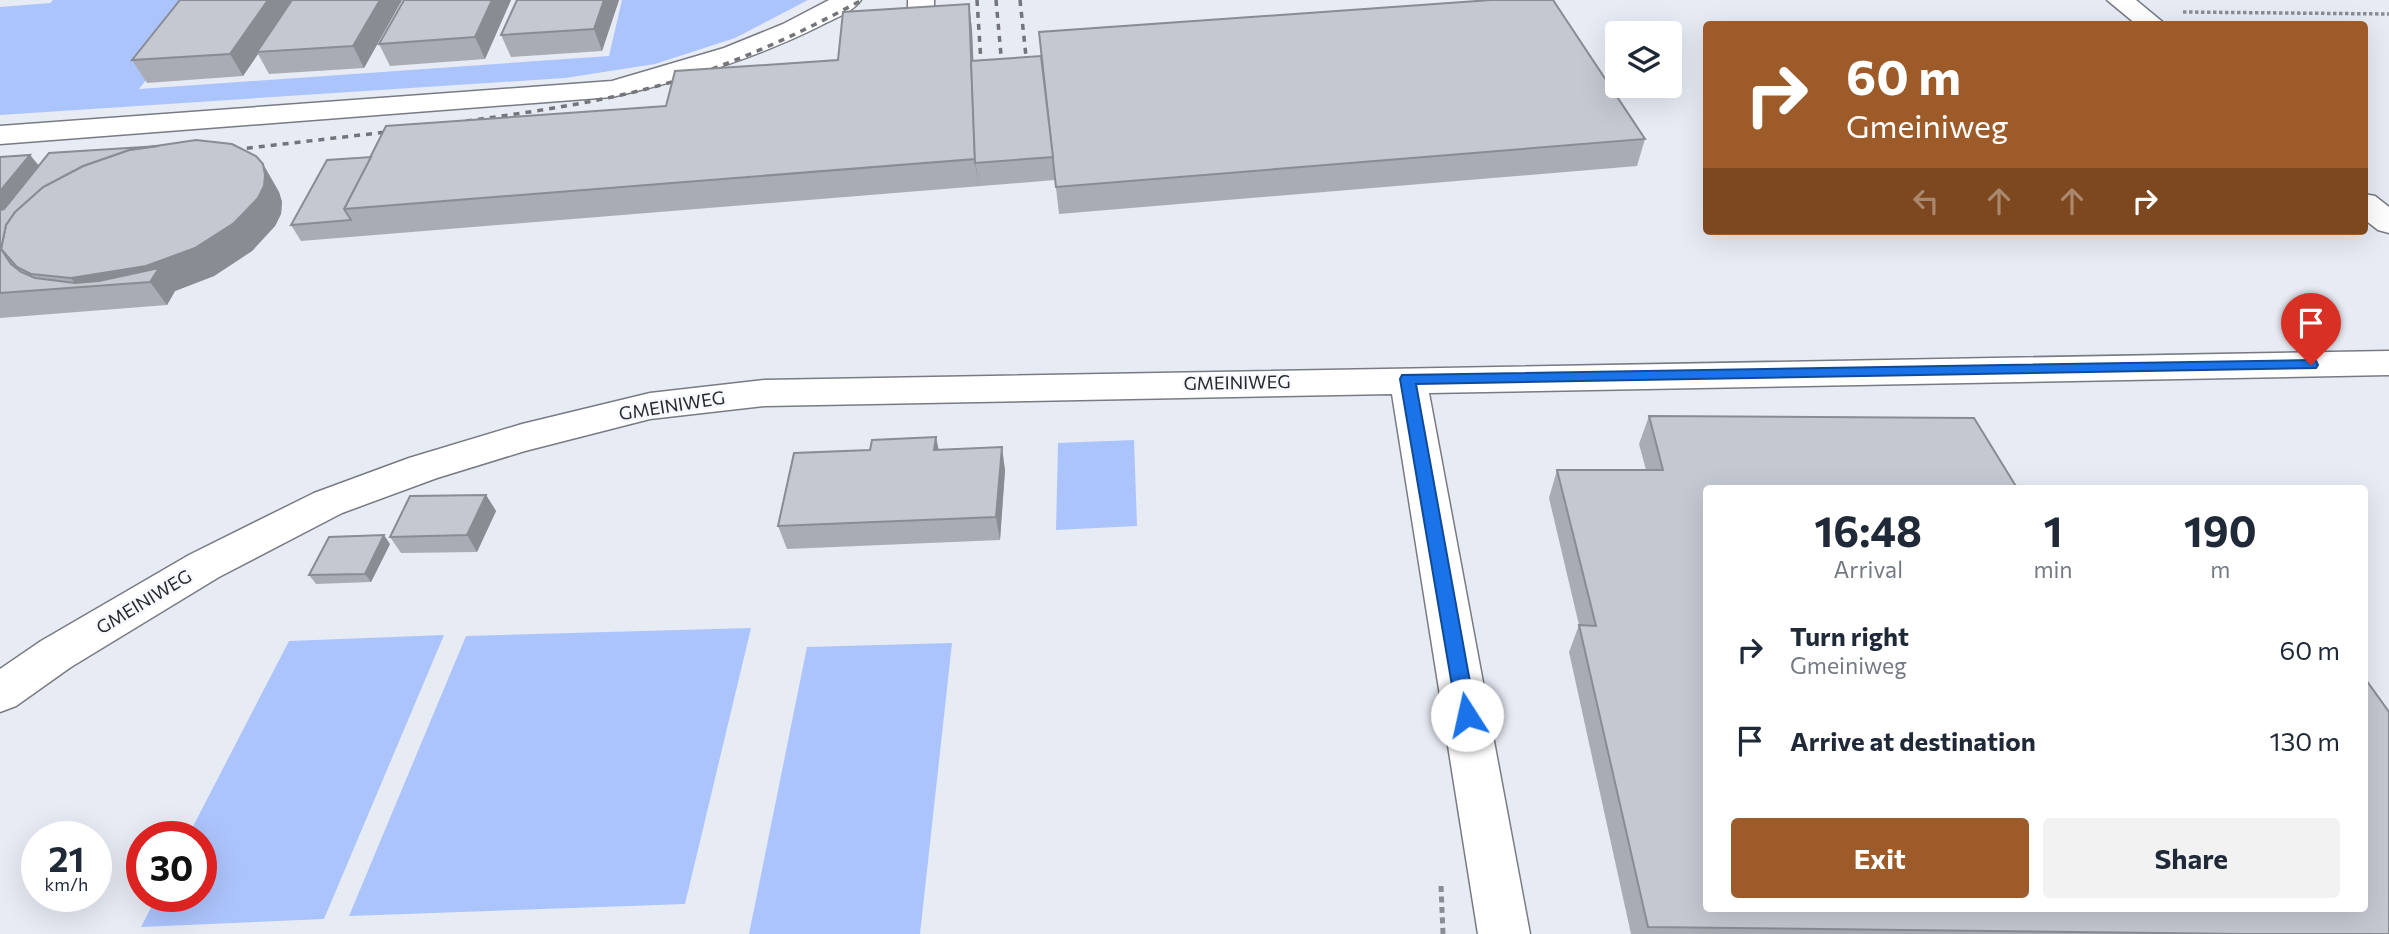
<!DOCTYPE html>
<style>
:root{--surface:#fff;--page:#f2f2f3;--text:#1f2937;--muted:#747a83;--accent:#9d5b29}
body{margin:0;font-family:Commissioner,sans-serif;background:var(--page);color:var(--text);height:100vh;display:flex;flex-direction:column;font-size:26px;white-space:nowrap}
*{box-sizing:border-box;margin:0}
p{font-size:23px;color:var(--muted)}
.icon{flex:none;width:38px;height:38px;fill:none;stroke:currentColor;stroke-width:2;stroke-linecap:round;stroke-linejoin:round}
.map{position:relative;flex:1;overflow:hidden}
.sheet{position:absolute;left:1703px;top:485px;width:665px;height:427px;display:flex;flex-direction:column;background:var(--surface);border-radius:7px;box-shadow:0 7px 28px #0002}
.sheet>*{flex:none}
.banner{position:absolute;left:1703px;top:21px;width:665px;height:214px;border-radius:7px;box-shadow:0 7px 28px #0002;background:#9d5b29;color:#fff;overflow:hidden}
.tools{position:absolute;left:1605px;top:21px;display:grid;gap:14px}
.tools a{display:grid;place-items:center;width:77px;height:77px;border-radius:7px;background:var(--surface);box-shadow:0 7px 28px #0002;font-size:35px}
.speed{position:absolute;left:21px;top:821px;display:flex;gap:14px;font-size:35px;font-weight:700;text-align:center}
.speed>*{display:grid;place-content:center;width:91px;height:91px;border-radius:50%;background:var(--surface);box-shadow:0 7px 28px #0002;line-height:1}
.speed small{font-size:18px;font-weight:400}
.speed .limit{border:10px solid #d22;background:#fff;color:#111}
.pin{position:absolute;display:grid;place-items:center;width:60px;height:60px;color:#fff;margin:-72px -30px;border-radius:50% 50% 50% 0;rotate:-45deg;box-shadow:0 0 7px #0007}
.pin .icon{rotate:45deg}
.me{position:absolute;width:77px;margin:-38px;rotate:350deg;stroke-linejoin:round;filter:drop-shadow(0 0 5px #0008)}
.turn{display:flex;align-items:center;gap:24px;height:147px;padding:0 28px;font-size:32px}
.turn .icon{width:91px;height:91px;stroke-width:2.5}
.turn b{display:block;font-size:49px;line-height:60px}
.lanes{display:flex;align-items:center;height:66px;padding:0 28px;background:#0003;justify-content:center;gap:35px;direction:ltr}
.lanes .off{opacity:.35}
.eta{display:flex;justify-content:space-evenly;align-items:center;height:119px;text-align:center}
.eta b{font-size:42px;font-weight:700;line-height:49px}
.cta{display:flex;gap:14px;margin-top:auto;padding:14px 28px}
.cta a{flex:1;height:80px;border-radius:7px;background:var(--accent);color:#fff;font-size:28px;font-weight:700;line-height:80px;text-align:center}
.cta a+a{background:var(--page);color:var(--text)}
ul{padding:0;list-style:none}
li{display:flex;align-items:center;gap:21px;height:91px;padding:0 28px}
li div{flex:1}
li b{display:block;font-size:26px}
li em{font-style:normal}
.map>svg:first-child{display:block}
.green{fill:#acc4fc}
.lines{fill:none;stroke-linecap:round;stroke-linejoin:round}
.minor-casing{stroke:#787b83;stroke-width:3}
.path-far1{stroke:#8a8d93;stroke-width:3.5;stroke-dasharray:3.5 2.5;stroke-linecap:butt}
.path{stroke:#8a8d93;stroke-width:5;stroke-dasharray:6 4.5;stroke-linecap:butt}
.minor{fill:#fff;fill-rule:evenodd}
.rail{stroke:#73757a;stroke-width:3.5;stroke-dasharray:6 6;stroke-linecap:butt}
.wall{fill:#a9acb4}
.shaded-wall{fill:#898c92}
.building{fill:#c4c8d1;stroke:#898c92;stroke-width:2}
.route{fill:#1a73e8;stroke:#114b97;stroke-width:2}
.labels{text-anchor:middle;stroke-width:5;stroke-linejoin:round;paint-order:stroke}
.street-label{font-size:18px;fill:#28292c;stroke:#f6f8fe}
</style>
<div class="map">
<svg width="2389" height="934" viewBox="0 0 2389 934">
<rect width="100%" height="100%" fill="#e7ebf4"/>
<g class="green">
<polygon points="53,0 209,0 139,89 609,56 622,0 808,0 735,38 655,64 565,78 0,115 0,7 50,3"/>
<polygon points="1134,440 1137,526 1056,530 1058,443"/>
<polygon points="751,628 685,904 349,916 466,636"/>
<polygon points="444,635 324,919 141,927 157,896 201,896 201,836 188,836 289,641"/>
<polygon points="952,643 920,934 749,934 807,647"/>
</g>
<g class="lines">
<g class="minor-casing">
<g id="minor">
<path d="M 829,0 L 861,0 C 853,12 833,19 820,26 C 754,59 684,80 612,97 L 0,144 L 0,126 L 612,81 L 724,48 L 783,24 Z"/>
<polygon points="908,0 934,0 934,23 930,29 921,31 912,29 908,23"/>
<polygon points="2107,0 2136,0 2165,24 2136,24"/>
<polygon points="2364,194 2375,196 2389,207 2389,233 2378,230 2364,219"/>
<polygon points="2389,351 2389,375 1429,393 1530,934 1478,934 1392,394 765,406 650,419 525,451 437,478 342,513 219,577 71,667 16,706 0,712 0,669 41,641 189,555 314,493 409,458 522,424 650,393 765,380"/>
</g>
</g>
<polyline class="path-far1" points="2183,12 2389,14"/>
<polyline class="path" points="1441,886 1443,934"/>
<use href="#minor" class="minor"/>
<g class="rail">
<polyline points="977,0 982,78"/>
<polyline points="996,0 1003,77"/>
<polyline points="1020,0 1028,75"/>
<path d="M 466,121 C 547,110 629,98 706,71 C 760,52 812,27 862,0"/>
<polyline points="223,151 404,130"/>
</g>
</g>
<g class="wall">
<polygon points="180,0 402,0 364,68 269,74 258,54 243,76 147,83 132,60"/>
<polygon points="404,0 511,0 485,59 390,66 379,44"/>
<polygon points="619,0 602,51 511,57 501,35"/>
<polygon points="969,4 972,30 973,61 1645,139 1637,166 1059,214 1055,180 301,241 291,225 371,157 666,106 838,60"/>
<polygon points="30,155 39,166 263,164 279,192 282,202 281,214 275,226 252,251 214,276 175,291 167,305 0,318 0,157"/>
<polygon points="1649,416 1706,488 2389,934 1631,934 1569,652 1579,625 1549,498 1557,470 1646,470 1639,444"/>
<polygon points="938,449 1005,470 1000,540 787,549 778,526"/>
<polygon points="486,495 496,511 477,552 401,553 390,537"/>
<polygon points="390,544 371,582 316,584 309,575"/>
</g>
<g class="shaded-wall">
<polygon points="268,0 294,0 257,52 258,54 243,76 230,54"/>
<polygon points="380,0 402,0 364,68 353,46"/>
<polygon points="492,0 511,0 485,59 475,37"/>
<polygon points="604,0 619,0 602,51 594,29"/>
<polygon points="969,4 972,30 978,163 975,163 979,187 975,159"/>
<polygon points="30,155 48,177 0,231 0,191"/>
<polygon points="263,164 279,192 282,202 281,214 275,226 252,251 214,276 175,291 167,305 150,282 78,287 71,278"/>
<polygon points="936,437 941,461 934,450"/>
<polygon points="1002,447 1005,470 1000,540 996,517"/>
<polygon points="486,495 496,511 477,552 467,535"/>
<polygon points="384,535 390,544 371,582 365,574"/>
</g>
<g class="building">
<polygon points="180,0 268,0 230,54 132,60"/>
<polygon points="292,0 380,0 353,46 257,52"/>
<polygon points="404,0 492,0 475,37 379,44"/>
<polygon points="517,0 604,0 594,29 501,35"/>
<polygon points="1491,0 1553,0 1645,139 1056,187 1039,32"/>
<polygon points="969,4 975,159 344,209 386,126 666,106 675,71 838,60 843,12"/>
<polygon points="1041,56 1053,157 975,163 971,61"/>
<polygon points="196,140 232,144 256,156 263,164 265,175 264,186 258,198 234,223 195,248 146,266 71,278 31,274 17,267 1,249 6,225 15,212 43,187 83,166 129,150"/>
<polygon points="159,146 129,150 83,166 43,187 15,212 6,225 1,249 11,264 21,272 35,278 75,283 99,281 159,268 150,282 0,293 0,210 4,209 49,153"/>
<polygon points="30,155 0,191 0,157"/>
<polygon points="371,157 344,209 351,220 291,225 327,160"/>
<polygon points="1649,416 1974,418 2017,488 1706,488 1706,908 2364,908 2364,677 2389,712 2389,934 2244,934 1648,927 1579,625 1596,626 1557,470 1663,470"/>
<polygon points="936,437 934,450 1002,447 996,517 778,526 794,453 870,450 872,440"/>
<polygon points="486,495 467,535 390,537 410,496"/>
<polygon points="384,535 365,574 309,575 329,537"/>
</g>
<polygon class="route" points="2311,360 2316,361 2318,365 2316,368 1416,384 1476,715 1473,721 1467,723 1460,721 1457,715 1400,379 1402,375"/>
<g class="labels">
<g class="street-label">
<text transform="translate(1237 383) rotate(-1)" y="6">GMEINIWEG</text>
<text transform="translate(672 406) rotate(-9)" y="6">GMEINIWEG</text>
<text transform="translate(144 602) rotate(-31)" y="6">GMEINIWEG</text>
</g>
</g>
</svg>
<div class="tools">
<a><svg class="icon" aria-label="layers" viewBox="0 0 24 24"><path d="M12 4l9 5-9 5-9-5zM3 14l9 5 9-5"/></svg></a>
</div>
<div class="speed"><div>21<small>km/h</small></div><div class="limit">30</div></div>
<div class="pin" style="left:2311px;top:365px;background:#d93025"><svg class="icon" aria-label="arrive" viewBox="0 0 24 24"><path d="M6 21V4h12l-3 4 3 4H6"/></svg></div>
<svg class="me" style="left:1467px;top:715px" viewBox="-20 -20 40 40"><circle r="19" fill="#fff"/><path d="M0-13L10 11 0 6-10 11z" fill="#1a73e8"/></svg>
<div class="banner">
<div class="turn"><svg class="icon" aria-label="right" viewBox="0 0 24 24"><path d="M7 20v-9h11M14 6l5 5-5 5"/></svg><div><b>60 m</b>Gmeiniweg</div></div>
<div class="lanes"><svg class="icon off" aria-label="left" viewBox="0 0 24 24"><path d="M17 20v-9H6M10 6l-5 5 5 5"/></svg><svg class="icon off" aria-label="ahead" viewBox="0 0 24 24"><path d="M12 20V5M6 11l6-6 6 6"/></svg><svg class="icon off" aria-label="ahead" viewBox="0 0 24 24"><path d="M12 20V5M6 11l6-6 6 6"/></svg><svg class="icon" aria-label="right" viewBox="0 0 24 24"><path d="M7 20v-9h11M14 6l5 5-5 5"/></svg></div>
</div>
<section class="sheet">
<div class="eta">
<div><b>16:48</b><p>Arrival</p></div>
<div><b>1</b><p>min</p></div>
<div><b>190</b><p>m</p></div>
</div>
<ul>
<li><svg class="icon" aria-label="right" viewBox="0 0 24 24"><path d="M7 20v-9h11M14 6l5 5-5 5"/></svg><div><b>Turn right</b><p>Gmeiniweg</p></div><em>60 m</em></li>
<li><svg class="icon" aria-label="arrive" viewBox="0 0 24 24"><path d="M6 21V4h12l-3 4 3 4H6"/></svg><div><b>Arrive at destination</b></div><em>130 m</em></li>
</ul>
<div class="cta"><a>Exit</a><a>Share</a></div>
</section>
</div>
